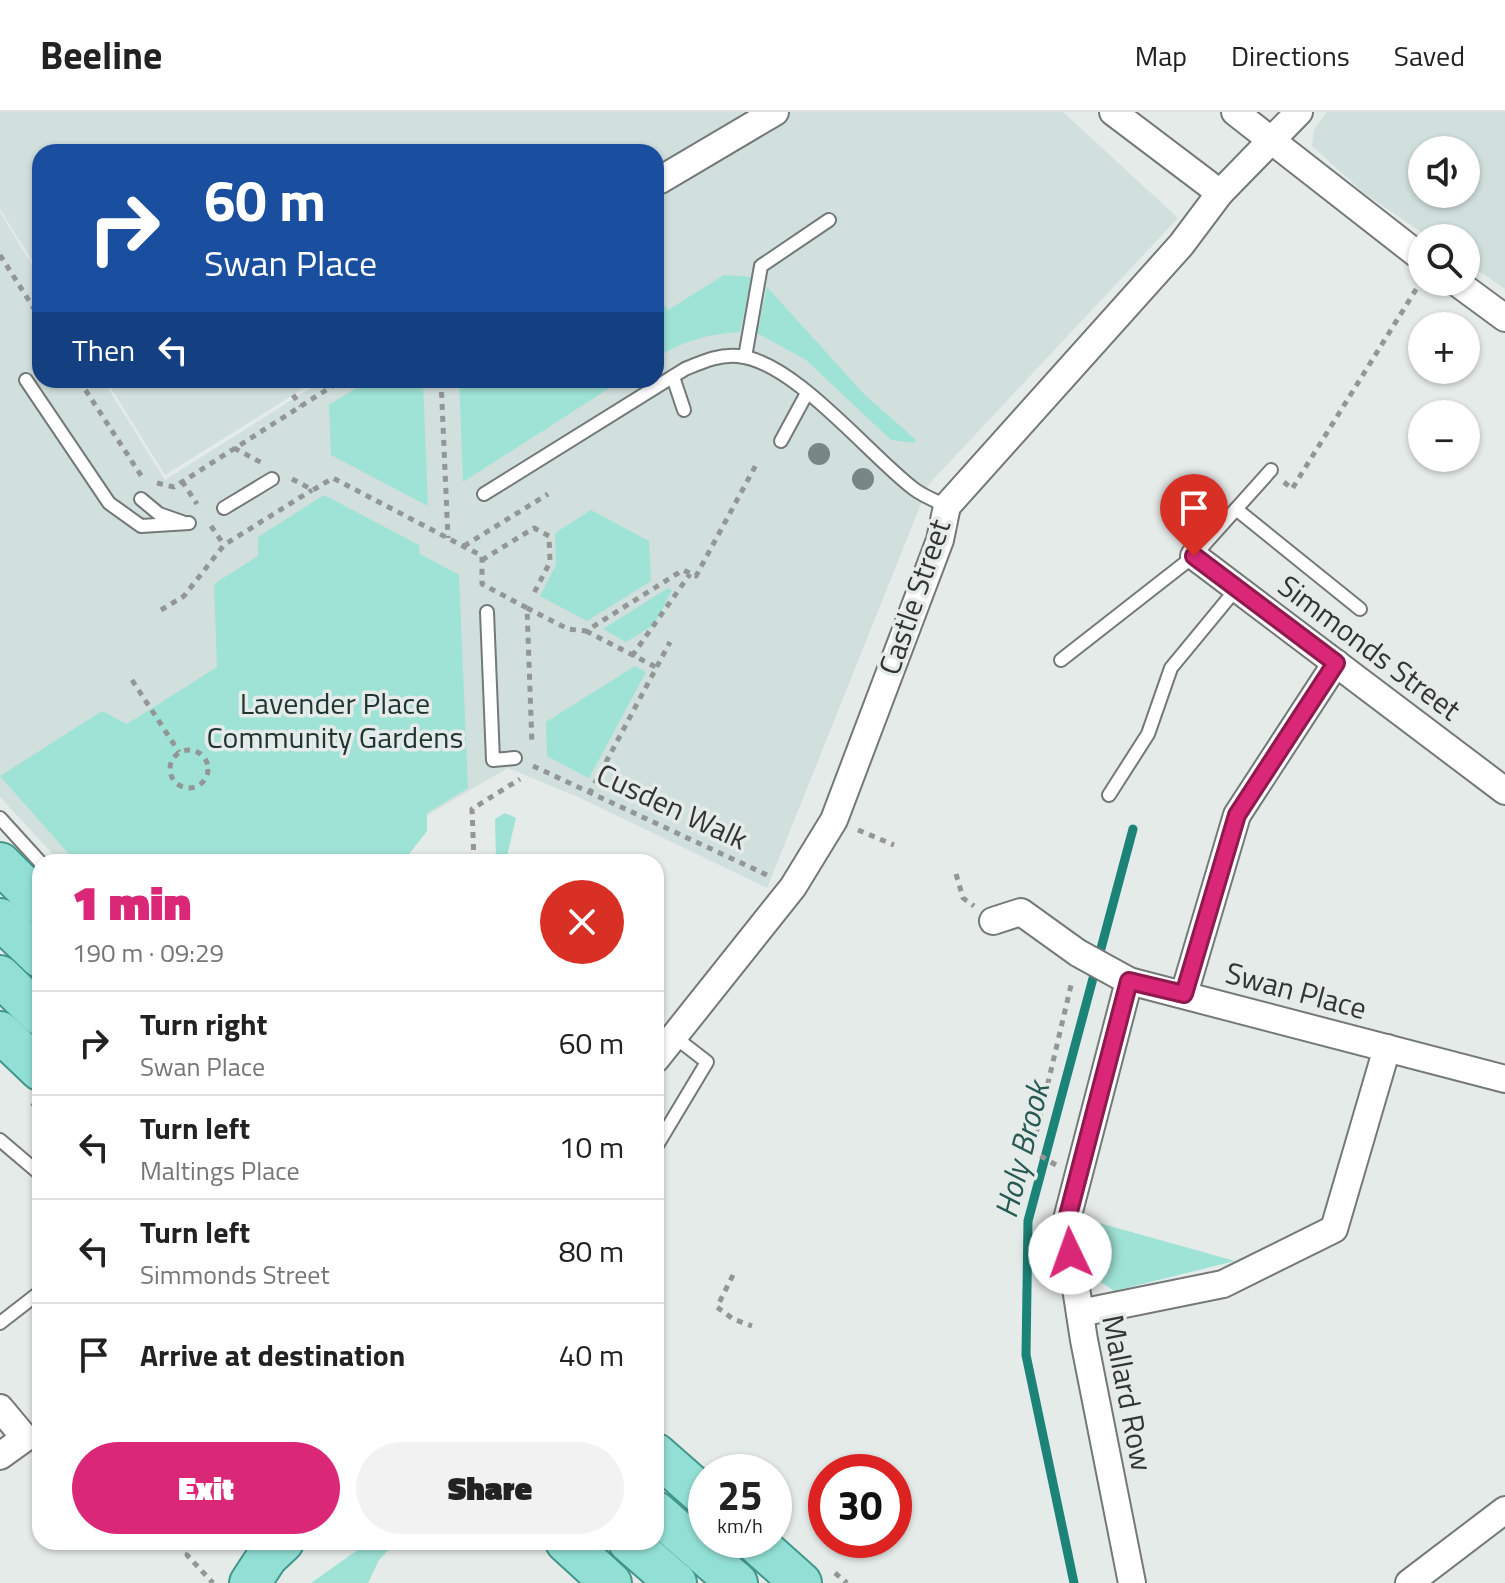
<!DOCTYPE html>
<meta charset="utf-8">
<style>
:root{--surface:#fff;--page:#f2f2f2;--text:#222;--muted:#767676;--line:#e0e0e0;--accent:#db2777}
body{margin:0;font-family:"Titillium Web",sans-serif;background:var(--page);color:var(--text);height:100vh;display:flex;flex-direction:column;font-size:30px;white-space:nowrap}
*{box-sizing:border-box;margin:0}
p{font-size:26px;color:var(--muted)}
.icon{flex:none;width:44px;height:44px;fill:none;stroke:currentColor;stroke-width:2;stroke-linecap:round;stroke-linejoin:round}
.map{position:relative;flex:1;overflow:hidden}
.panel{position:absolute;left:32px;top:742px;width:632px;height:696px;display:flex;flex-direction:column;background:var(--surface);border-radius:24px;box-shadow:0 2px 6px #0004}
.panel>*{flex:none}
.banner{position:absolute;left:32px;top:32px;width:632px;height:244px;border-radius:24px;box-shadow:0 2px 6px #0004;background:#1a4fa0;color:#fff;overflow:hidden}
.fabs{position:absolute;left:1408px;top:24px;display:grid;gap:16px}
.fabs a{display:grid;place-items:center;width:72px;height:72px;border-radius:50%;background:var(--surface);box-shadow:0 2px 6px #0004;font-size:40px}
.speed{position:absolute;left:688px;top:1342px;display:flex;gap:16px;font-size:40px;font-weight:700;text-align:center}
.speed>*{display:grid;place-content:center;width:104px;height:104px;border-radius:50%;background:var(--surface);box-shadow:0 2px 6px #0004;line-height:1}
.speed small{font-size:20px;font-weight:400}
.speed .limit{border:12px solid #d22;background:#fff;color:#111}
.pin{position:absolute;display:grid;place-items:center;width:68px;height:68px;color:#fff;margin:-82px -34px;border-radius:50% 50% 50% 0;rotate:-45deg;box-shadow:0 0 8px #0007}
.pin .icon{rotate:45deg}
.me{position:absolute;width:88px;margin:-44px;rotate:357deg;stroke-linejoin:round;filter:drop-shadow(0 0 6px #0008)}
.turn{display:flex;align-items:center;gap:28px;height:168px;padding:0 40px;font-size:36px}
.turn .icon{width:104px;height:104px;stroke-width:2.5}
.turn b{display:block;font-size:56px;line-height:68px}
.then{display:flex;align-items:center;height:76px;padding:0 40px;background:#0003;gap:16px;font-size:30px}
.round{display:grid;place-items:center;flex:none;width:84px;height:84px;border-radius:42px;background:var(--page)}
.headline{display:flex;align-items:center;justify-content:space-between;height:136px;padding:0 40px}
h1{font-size:48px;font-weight:800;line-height:60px;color:var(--accent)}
.primary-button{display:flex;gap:16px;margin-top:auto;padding:16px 40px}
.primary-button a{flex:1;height:92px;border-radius:48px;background:var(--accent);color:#fff;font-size:32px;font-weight:800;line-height:92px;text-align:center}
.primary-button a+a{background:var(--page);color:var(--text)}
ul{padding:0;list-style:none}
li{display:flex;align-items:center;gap:24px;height:104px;padding:0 40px;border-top:2px solid var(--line)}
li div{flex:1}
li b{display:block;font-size:30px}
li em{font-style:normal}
header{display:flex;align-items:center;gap:48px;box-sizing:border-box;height:112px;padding:0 40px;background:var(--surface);border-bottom:2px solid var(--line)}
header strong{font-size:38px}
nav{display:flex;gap:44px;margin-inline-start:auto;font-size:28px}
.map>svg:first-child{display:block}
.built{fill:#d1e0dd;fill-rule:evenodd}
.green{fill:#9fe2d6}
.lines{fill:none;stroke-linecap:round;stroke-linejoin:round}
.stream{stroke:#1b8377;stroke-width:9}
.lane-casing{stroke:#747978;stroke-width:16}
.street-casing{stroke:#747978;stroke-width:30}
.primary-casing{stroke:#41968b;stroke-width:44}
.path{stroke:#929695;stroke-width:5;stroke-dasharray:6 6;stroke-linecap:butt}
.lane{stroke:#fff;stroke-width:12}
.street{stroke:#fff;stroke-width:26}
.primary{stroke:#92e0d5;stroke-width:40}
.tree{fill:#788784}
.route-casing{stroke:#8e194d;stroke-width:20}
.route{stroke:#db2777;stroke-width:14}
.labels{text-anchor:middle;stroke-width:7;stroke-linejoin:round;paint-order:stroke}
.street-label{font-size:30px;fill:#333535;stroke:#e5ebe9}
.park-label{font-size:30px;fill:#1f3531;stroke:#e5ebe9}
.water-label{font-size:32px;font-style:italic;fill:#255951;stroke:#e5ebe9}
</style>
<header>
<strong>Beeline</strong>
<nav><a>Map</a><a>Directions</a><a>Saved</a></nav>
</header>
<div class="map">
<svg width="1505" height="1471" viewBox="0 0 1505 1471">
<rect width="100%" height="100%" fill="#e5ebe9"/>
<g class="built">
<polygon points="0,0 1063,0 1178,106 929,372 767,776 578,685 508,656 347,750 60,750 0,685 0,100 40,166 40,268 103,268 165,368 323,268 656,268 656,40 40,40 40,162 0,97"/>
<path d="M 1327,0 L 1505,0 L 1505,177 L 1466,150 L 1466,126 L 1430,126 L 1364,81 L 1312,34 L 1314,17 ZM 1422,38 L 1466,38 L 1466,82 L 1422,82 Z"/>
<polygon points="106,268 317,268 165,363"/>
</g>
<g class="green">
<path d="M 724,163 L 752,165 L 740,220 C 708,222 683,229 656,246 L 656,181 L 668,198 Z"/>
<polygon points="767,175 864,282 916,328 914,331 891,328 806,248 757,221"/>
<polygon points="369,268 423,268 428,394 331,343 329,293"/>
<polygon points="459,268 622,268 463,370"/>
<polygon points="324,383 419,433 420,442 459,463 468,676 427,701 427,719 403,750 76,750 0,664 102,599 127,612 217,555 214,472 258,444 258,425"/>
<polygon points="591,398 649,429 651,469 587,509 540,484 556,453 555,421"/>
<polygon points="668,476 672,478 654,513 626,530 603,517"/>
<polygon points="635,554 646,560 589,666 547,644 546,610"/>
<polygon points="505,701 516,706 506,748 496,748 495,707"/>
<polygon points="1092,1109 1235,1149 1114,1179 1094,1165"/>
<polygon points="369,1430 396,1430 379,1448 368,1471 311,1471"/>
</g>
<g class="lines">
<polyline class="stream" points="1074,1471 1026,1243 1028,1109 1133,717"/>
<g class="lane-casing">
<g id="lane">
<polyline points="745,245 761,154 829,108"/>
<polyline points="673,265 684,298"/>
<polyline points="26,268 109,391 141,414 189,411"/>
<polyline points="781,329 807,281"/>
<path d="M 484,382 L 685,257 C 702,250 719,242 738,244 C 794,249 868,342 914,377 C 923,384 936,389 947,394"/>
<polyline points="141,387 159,402 182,410"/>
<polyline points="224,396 272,367"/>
<polyline points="1236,397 1360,497"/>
<polyline points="487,500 493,648 515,646"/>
<polyline points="1061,548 1194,444 1271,358"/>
<polyline points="1109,683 1148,622 1171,556 1237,476"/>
<polyline points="0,706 40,750"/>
<polyline points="0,1028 40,1062"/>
<polyline points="656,1035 707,950 676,926"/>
<polyline points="0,1211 40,1180"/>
</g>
</g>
<g class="street-casing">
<g id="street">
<polyline points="1113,0 1220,81"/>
<polyline points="1235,0 1422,146"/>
<polyline points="660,68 775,0"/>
<polyline points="1456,170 1505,206"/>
<polyline points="1194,444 1505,679"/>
<polyline points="993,809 1021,800 1078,841 1129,869 1505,967"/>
<polyline points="1129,869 1066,1111 1084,1228 1132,1471"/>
<polyline points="1184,882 1237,703 1336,551"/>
<polyline points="656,947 793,775 834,708 940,428 947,394 1181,133 1220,81 1299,0"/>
<polyline points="1080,1201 1223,1172 1334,1117 1387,936"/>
<polyline points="0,1296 25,1326 0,1344"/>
<polyline points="1409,1471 1505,1398"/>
</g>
</g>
<g class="primary-casing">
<g id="primary">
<polyline points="0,751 40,791"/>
<polyline points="0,807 40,845"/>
<polyline points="0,864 40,903"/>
<polyline points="0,920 40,958"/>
<polyline points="656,1342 706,1386"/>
<polyline points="656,1400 737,1471"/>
<polyline points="753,1428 801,1471"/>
<polyline points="566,1430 611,1471"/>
<polyline points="629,1430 676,1471"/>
<polyline points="250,1471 267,1445 283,1430"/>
</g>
</g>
<g class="path">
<polyline points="0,143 40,206"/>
<polyline points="79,268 144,368"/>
<polyline points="441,268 448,426"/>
<polyline points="293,283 301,294"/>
<polyline points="234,336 262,351"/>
<polyline points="292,367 313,378 333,366 482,444 482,472 527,496 532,633"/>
<polyline points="182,369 197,392"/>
<polyline points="1284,370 1292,377 1420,171"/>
<polyline points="157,371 174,375 342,268"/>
<polyline points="211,414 224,433"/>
<polyline points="464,434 548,382"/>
<polyline points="482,448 534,416 549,424 550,450 534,481"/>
<polyline points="527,496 568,517 586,519 683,458 696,464 757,351"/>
<polyline points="161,498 184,484 224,433 312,378"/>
<polyline points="586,519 656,555"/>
<polyline points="632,544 690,462"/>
<polyline points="132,568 179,640"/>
<circle cx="189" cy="657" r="19"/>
<polyline points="533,654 767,763"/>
<polyline points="589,682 670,530"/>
<polyline points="858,718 894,733"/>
<polyline points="474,750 472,697 520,667"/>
<polyline points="956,762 963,786 974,794"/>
<polyline points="32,991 40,999"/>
<polyline points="1056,1053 1032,1039 1072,869"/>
<polyline points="733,1163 717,1195 733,1207 752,1214"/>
<polyline points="193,1430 187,1443 213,1471"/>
<polyline points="835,1461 847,1471"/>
</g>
<use href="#lane" class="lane"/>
<use href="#street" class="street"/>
<use href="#primary" class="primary"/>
</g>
<g class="tree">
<circle cx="819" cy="342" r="11"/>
<circle cx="863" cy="367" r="11"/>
</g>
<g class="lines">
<g class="route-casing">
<polyline id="route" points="1070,1141 1066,1111 1129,869 1184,882 1237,703 1336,551 1194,444"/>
</g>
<use href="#route" class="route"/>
</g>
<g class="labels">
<g class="street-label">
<text transform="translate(915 485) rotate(-71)" y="10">Castle Street</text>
<text transform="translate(1369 536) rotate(37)" y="10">Simmonds Street</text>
<text transform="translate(672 695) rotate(25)" y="10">Cusden Walk</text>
<text transform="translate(1296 879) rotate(15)" y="10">Swan Place</text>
<text transform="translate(1127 1281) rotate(79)" y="10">Mallard Row</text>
</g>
<g class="park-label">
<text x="335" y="602">Lavender Place<tspan x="335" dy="34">Community Gardens</tspan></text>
</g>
<g class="water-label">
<text transform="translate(1022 1038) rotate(-76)" y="11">Holy Brook</text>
</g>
</g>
</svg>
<div class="fabs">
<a><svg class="icon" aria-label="sound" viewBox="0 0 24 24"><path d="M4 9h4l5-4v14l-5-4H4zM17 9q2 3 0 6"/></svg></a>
<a><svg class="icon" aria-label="search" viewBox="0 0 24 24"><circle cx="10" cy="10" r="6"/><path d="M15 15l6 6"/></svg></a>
<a>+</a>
<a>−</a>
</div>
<div class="speed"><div>25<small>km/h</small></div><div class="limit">30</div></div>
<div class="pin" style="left:1194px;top:444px;background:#d93025"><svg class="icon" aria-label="arrive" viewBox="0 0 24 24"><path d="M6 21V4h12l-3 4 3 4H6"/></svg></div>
<svg class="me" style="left:1070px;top:1141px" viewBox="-20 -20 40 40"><circle r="19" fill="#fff"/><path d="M0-13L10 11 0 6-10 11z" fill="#db2777"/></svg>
<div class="banner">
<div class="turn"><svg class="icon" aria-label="right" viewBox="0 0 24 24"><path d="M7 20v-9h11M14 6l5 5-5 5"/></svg><div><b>60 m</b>Swan Place</div></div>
<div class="then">Then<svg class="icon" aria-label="left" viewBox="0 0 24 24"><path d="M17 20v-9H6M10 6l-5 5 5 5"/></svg></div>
</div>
<section class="panel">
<div class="headline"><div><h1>1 min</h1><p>190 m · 09:29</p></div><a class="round" style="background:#d93025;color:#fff"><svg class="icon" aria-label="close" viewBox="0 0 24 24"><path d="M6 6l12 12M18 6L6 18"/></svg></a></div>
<ul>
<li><svg class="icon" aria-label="right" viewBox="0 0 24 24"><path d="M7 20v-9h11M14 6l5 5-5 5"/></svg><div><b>Turn right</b><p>Swan Place</p></div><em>60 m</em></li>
<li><svg class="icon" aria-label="left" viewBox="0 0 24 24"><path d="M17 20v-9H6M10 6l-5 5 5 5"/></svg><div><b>Turn left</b><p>Maltings Place</p></div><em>10 m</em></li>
<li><svg class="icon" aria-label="left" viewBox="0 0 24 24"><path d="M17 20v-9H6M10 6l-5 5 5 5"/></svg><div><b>Turn left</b><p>Simmonds Street</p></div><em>80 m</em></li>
<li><svg class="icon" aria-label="arrive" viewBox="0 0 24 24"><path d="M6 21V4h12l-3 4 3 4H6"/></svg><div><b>Arrive at destination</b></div><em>40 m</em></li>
</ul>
<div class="primary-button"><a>Exit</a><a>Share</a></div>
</section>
</div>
